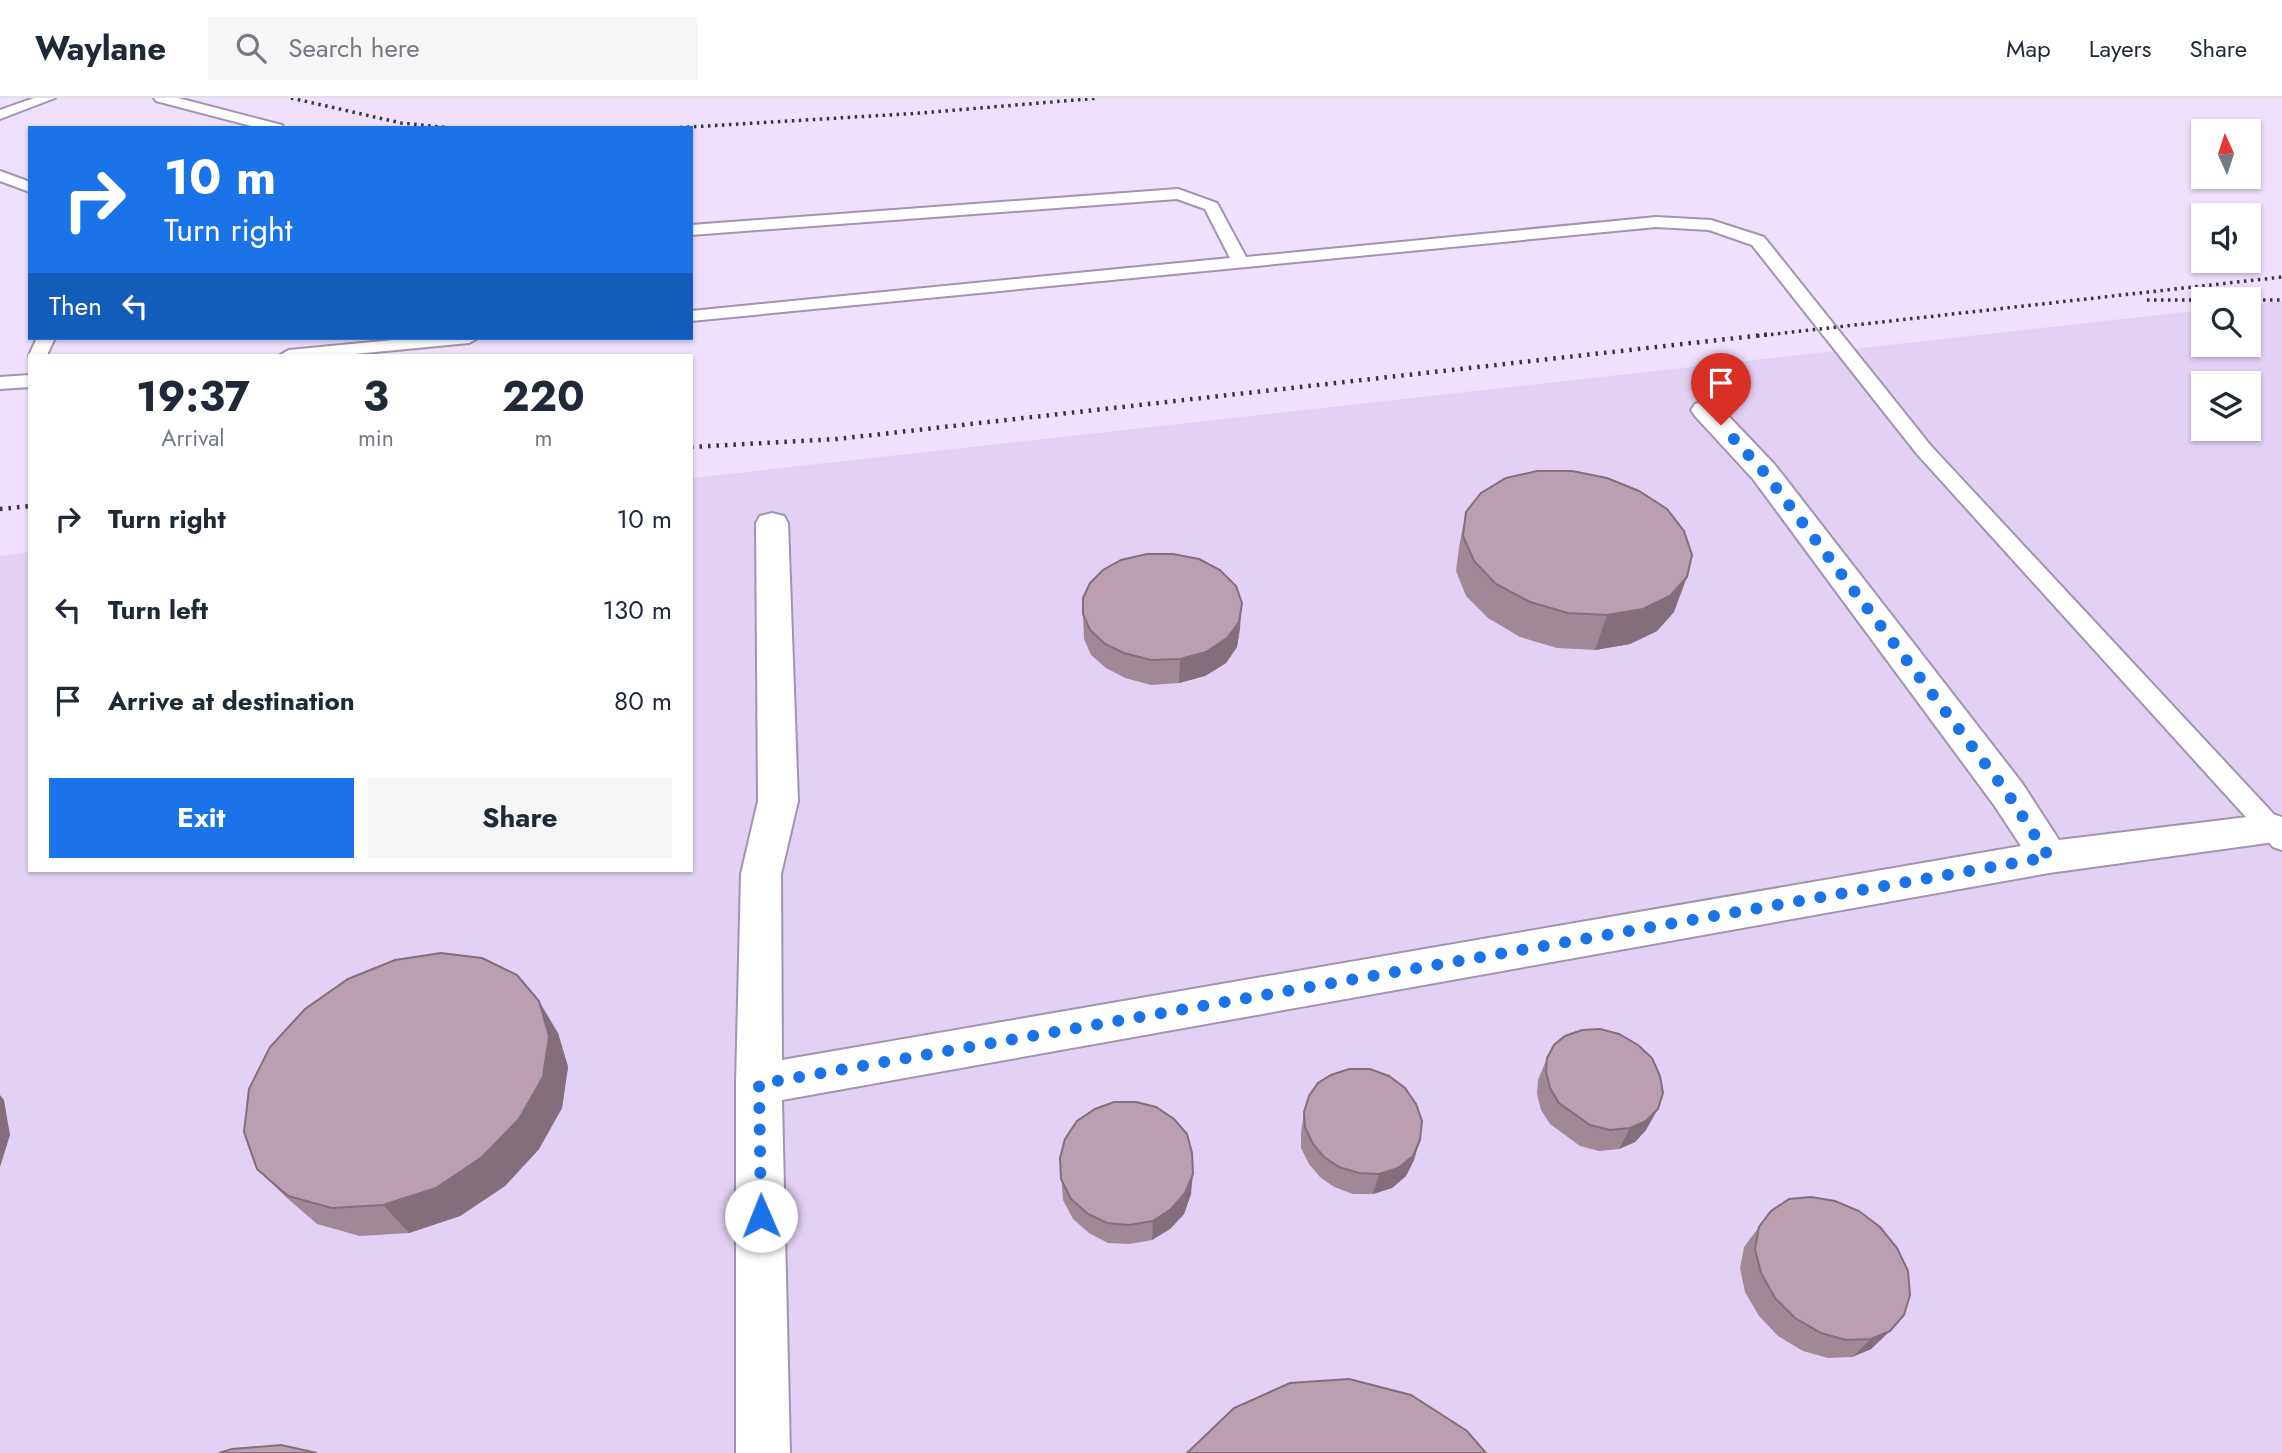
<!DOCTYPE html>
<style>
:root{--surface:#fff;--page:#f6f6f7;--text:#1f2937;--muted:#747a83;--line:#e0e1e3;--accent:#1a73e8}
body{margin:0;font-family:Jost,sans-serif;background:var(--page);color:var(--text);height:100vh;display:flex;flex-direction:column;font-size:26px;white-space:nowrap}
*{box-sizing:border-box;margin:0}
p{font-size:23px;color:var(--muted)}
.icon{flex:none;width:38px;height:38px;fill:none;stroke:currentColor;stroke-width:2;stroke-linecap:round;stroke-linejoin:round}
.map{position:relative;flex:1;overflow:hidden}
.panel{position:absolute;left:28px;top:256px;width:665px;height:518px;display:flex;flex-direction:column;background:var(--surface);border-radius:0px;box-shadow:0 2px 5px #0004}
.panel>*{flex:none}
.banner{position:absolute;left:28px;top:28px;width:665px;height:214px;border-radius:0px;box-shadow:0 2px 5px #0004;background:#1a73e8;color:#fff;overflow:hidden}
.needle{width:46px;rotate:357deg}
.tools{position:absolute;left:2191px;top:21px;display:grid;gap:14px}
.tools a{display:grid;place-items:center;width:70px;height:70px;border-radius:0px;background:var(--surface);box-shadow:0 2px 5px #0004;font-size:35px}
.pin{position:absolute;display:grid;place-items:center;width:60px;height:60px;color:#fff;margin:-72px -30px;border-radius:50% 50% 50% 0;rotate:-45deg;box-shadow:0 0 7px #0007}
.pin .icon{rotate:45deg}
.me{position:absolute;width:77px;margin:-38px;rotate:359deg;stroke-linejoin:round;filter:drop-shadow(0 0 5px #0008)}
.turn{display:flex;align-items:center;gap:24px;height:147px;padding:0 21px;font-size:32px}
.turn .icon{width:91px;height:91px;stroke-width:2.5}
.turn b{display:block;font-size:49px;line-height:60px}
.then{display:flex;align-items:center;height:66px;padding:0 21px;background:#0003;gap:14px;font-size:26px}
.eta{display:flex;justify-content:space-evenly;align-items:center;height:119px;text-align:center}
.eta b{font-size:42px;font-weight:700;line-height:49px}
.primary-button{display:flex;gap:14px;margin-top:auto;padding:14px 21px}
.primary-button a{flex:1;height:80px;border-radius:0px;background:var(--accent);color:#fff;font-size:28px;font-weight:700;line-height:80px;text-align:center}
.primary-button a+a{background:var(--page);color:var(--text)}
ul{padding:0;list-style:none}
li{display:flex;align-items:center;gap:21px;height:91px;padding:0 21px}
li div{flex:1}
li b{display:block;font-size:26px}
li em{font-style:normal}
header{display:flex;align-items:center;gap:42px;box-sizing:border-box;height:98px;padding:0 35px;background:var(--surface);border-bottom:2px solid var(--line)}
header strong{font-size:33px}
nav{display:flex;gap:38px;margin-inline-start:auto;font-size:24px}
.search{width:490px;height:63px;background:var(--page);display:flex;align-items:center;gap:18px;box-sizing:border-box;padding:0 24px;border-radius:0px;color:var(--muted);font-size:26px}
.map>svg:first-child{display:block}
.built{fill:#e3d1f5;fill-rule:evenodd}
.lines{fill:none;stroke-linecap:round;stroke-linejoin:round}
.lane-casing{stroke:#a194af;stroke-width:4}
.street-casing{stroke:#a194af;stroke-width:4}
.lane{fill:#fff;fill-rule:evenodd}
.street{fill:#fff;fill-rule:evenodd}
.rail-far1{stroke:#39323f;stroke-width:3.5;stroke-dasharray:2.5 4.5;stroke-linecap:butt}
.rail{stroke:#39323f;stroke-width:4.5;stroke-dasharray:2.5 6;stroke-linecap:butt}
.wall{fill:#a18897}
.shaded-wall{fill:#836f7b}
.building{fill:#bb9eb0;stroke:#836f7b;stroke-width:2}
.route{stroke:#1a73e8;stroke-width:12;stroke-dasharray:0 21.6}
</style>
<header>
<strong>Waylane</strong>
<div class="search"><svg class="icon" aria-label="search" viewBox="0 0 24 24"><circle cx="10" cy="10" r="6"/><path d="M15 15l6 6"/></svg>Search here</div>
<nav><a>Map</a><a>Layers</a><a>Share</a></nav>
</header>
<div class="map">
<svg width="2282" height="1355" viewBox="0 0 2282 1355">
<rect width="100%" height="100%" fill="#efe0fe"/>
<path class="built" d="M 2282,203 L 2282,1355 L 0,1355 L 0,458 L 30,454 L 30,772 L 691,772 L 691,380 L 2203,212 L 2203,247 L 2249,247 L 2249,207 ZM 2203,285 L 2249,285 L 2249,331 L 2203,331 Z"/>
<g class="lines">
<g class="lane-casing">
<g id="lane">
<polygon points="34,0 55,0 0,21 0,12"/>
<polygon points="154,0 178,0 282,27 284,30 259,30 156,3"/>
<polygon points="0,73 30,84 30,94 0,83"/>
<polygon points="1178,91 1217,105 1246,159 1656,119 1711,122 1764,139 1931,348 2282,725 2282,752 2273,749 1917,356 1752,147 1709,132 1656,129 691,223 691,213 1230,160 1205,111 1177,101 691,137 691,127"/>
<polygon points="37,240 55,240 47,257 29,257"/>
<polygon points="414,240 478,240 469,245 344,257 280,257 289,252"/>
<polygon points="30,277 30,289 0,291 0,279"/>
</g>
</g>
<g class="street-casing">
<polygon id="street" points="1706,303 1717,306 1775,367 2022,685 2059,742 2272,716 2282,719 2282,743 2049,775 782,1002 790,1355 736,1355 736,986 741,776 758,703 756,425 760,418 772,415 784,418 788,425 798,703 781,776 782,962 2021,748 1994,707 1753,381 1695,318 1691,312 1695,306"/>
</g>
<use href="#lane" class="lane"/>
<use href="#street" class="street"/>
<g class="rail-far1">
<polyline points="291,0 401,25 451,30"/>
<polyline points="673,30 921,15 1099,0"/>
<polyline points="2147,202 2203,202"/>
<polyline points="2249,202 2282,202"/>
<polyline points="1757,238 2282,179"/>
</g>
<g class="rail">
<polyline points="691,349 837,341 1772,236"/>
<polyline points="0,411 30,408"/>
</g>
</g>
<g class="wall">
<polygon points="1466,414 1674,514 1657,533 1630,546 1595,552 1557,550 1520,539 1488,520 1466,498 1456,473 1459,449"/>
<polygon points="1083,516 1240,530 1237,549 1226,565 1205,578 1179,585 1151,587 1125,580 1106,570 1091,557 1084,541"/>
<polygon points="558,935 568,969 562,1010 539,1051 505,1088 460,1118 409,1135 360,1138 317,1126 287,1100 257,1071"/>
<polygon points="1547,960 1646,1032 1635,1044 1619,1051 1599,1053 1580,1048 1550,1026 1541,1012 1537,996 1538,982"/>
<polygon points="1304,1014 1414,1062 1406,1078 1392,1090 1373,1096 1353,1096 1334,1089 1320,1079 1309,1066 1301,1050 1301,1035"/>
<polygon points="1060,1060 1191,1096 1184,1116 1170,1131 1152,1142 1130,1146 1108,1145 1089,1135 1073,1121 1063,1102"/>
<polygon points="1771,1113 1890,1233 1871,1251 1852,1259 1828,1260 1803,1253 1778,1238 1759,1218 1745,1194 1740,1170 1744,1149"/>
</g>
<g class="shaded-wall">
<polygon points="1687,479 1674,514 1657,533 1630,546 1595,552 1607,517"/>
<polygon points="1242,505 1240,530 1237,549 1226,565 1205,578 1179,585 1180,561"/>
<polygon points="539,903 558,935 568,969 562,1010 539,1051 505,1088 460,1118 409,1135 383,1107"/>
<polygon points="0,997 4,1002 10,1037 0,1069"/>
<polygon points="1658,1011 1646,1032 1635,1044 1619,1051 1630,1030"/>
<polygon points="1420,1042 1414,1062 1406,1078 1392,1090 1373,1096 1379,1076"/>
<polygon points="1193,1076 1191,1096 1184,1116 1170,1131 1152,1142 1153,1123"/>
<polygon points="1890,1233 1871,1251 1852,1259 1871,1241"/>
</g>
<g class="building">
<polygon points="1537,373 1572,373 1607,380 1639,393 1667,411 1684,433 1692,457 1687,479 1670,498 1643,511 1607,517 1568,515 1530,504 1496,486 1474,463 1463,438 1466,414 1481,395 1506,380"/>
<polygon points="1147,456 1173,456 1199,461 1220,472 1236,488 1242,505 1239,524 1227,540 1206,554 1180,561 1151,562 1124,555 1105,546 1090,532 1083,516 1083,500 1090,485 1103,472 1121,462"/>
<polygon points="441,855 482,860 517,877 539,903 549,938 543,979 519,1021 482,1059 436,1090 383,1107 332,1110 288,1098 257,1071 244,1034 249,991 270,949 305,911 348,881 395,862"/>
<polygon points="1600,931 1619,936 1638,947 1652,960 1660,978 1663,995 1658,1011 1646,1023 1630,1030 1610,1032 1590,1027 1559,1005 1550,990 1546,974 1547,960 1554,947 1565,938 1582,932"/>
<polygon points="1349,971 1370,971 1389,978 1405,990 1416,1006 1422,1023 1420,1042 1413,1058 1398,1070 1379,1076 1359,1075 1339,1069 1324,1059 1313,1046 1305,1029 1304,1014 1309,998 1318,985 1331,977"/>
<polygon points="1114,1004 1136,1004 1156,1009 1174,1021 1187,1036 1192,1055 1193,1076 1185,1095 1171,1111 1153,1123 1129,1127 1107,1125 1088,1116 1071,1101 1061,1081 1060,1060 1065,1041 1077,1023 1095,1011"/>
<polygon points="1811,1099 1835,1103 1859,1113 1880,1129 1897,1150 1908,1173 1910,1197 1904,1217 1890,1233 1871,1241 1846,1242 1821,1235 1795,1220 1775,1200 1761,1175 1755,1151 1759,1129 1771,1113 1789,1101"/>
<polygon points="1349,1281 1411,1297 1467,1333 1486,1355 1187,1355 1234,1310 1290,1285"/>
<polygon points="281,1347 317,1355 219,1355 232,1351"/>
</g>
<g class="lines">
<polyline class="route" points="761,1118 759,986 2049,759 2008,696 1764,374 1721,327"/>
</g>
</svg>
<div class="tools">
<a><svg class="needle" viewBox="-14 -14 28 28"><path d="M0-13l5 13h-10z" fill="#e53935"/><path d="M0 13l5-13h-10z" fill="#747a83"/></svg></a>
<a><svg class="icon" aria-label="sound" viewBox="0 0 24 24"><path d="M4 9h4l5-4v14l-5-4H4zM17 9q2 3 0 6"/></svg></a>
<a><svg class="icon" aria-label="search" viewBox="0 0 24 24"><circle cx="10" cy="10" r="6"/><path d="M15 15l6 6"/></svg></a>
<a><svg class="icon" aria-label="layers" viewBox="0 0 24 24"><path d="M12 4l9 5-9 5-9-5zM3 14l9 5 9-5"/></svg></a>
</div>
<div class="pin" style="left:1721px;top:327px;background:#d93025"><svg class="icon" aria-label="arrive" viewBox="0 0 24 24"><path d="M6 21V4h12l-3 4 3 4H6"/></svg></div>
<svg class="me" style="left:761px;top:1118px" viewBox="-20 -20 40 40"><circle r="19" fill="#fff"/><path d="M0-13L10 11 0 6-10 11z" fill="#1a73e8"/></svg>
<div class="banner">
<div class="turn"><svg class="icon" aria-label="right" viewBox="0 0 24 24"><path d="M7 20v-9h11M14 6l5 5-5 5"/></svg><div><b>10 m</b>Turn right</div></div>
<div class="then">Then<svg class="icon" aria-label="left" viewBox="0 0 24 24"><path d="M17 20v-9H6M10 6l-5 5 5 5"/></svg></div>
</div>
<section class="panel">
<div class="eta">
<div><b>19:37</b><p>Arrival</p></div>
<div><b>3</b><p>min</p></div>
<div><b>220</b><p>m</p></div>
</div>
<ul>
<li><svg class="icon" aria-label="right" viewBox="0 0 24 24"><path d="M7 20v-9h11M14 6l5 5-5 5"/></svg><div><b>Turn right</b></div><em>10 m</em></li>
<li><svg class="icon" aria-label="left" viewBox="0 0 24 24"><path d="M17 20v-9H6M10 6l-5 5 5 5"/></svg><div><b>Turn left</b></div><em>130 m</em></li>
<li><svg class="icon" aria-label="arrive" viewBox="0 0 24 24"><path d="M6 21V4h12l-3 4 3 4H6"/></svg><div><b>Arrive at destination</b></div><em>80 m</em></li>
</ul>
<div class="primary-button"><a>Exit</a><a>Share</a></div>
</section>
</div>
